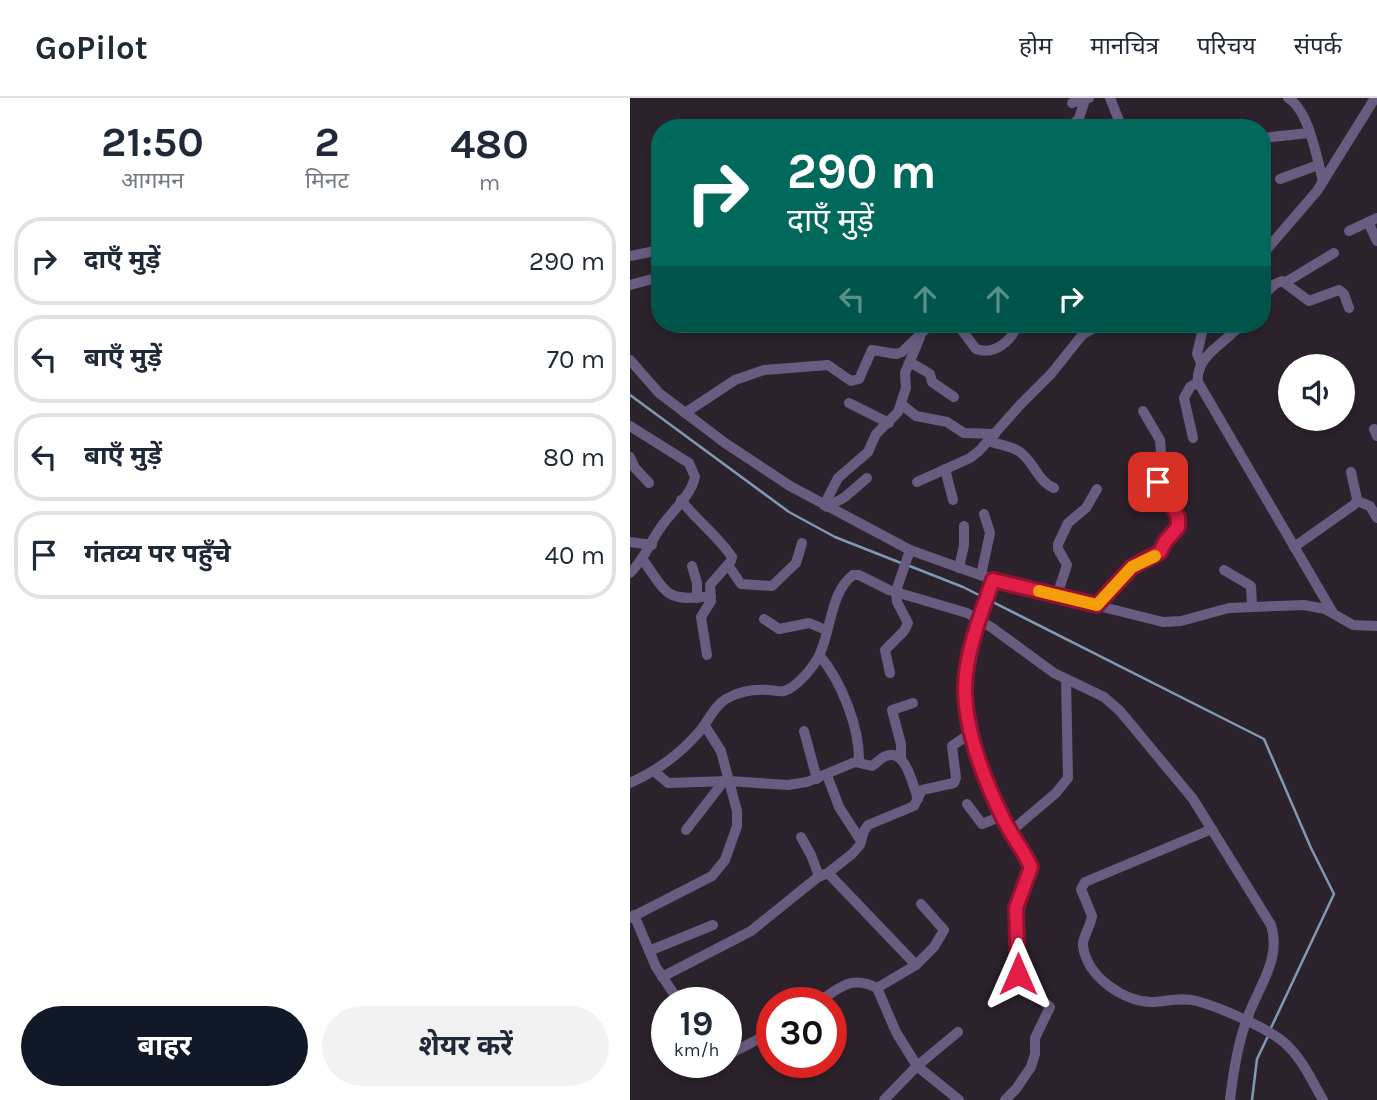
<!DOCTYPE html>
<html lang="hi">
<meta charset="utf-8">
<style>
:root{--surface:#fff;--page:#f2f2f3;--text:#1f2937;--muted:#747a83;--line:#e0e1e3;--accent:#111827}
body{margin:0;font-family:Karla,"Noto Sans Devanagari",sans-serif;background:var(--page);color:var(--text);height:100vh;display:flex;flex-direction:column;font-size:26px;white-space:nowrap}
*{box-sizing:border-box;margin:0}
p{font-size:23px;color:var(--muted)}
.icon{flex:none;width:38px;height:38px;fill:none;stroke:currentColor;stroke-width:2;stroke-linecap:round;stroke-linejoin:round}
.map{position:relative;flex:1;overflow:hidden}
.side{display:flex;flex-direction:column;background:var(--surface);width:630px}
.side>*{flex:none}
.guide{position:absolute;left:21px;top:21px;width:620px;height:214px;border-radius:28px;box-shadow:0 4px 10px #0003;background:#00695c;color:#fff;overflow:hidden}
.tools{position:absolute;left:648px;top:256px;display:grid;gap:14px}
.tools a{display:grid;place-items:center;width:77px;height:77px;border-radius:50%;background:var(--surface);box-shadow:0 4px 10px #0003;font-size:35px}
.speed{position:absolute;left:21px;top:889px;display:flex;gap:14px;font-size:35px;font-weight:700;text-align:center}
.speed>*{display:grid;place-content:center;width:91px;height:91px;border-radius:50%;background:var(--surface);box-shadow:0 4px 10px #0003;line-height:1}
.speed small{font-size:18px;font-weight:400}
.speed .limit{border:10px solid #d22;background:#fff;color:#111}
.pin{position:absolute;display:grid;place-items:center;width:60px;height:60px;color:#fff;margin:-30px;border-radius:14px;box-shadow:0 4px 10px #0006}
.me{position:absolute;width:77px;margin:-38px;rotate:0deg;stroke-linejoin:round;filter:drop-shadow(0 0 5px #0008)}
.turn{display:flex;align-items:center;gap:24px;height:147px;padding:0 21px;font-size:32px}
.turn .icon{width:91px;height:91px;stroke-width:2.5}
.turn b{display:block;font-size:49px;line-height:60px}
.lanes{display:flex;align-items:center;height:66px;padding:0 21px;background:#0003;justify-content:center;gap:35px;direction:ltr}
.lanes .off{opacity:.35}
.eta{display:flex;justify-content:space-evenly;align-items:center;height:119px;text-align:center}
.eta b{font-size:42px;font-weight:700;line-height:49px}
.primary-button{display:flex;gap:14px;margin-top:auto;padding:14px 21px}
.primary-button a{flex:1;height:80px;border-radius:42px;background:var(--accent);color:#fff;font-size:28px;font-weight:700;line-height:80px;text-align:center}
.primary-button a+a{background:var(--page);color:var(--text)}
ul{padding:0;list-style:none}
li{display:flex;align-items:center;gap:21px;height:88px;margin:0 14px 10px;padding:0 7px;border:4px solid var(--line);border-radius:28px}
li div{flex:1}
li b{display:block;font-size:26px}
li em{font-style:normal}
header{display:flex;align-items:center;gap:42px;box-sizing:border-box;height:98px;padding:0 35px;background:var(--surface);border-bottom:2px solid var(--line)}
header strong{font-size:33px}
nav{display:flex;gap:38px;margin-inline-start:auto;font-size:24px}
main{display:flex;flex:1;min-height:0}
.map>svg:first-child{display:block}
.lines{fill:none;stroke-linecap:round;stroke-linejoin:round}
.stream{stroke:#7e9ab4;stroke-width:2.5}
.minor{stroke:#6a5c81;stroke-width:10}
.route-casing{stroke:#92132f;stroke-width:18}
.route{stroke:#e11d48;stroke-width:12}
.slow{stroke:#f59e0b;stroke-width:12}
</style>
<header>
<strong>GoPilot</strong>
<nav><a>होम</a><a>मानचित्र</a><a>परिचय</a><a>संपर्क</a></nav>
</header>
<main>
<section class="side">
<div class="eta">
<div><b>21:50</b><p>आगमन</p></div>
<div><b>2</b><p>मिनट</p></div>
<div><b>480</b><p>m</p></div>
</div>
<ul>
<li><svg class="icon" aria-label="right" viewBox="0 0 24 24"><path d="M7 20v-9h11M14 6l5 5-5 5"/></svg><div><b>दाएँ मुड़ें</b></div><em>290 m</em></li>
<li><svg class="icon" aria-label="left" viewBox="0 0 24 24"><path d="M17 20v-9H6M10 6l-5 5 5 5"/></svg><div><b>बाएँ मुड़ें</b></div><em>70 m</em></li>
<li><svg class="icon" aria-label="left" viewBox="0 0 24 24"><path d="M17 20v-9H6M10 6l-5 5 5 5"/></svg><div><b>बाएँ मुड़ें</b></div><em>80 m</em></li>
<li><svg class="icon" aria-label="arrive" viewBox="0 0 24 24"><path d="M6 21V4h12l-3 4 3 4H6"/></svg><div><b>गंतव्य पर पहुँचे</b></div><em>40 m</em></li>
</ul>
<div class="primary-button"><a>बाहर</a><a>शेयर करें</a></div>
</section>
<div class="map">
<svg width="747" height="1002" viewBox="0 0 747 1002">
<rect width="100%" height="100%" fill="#2c222c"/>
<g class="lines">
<g class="stream">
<polyline points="0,297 159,414 205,439 271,465"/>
<polyline points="277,467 333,489 634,641 681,750 704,796 640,932"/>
<polyline points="622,1002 627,961 638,938"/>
</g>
<g class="minor">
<polyline points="480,0 492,30"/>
<path d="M 658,0 C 679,12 687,61 693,83"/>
<polyline points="442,5 459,0"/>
<polyline points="440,30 449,20 455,2"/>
<polyline points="632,40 679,35"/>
<polyline points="650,81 688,67"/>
<polyline points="738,124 747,143"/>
<polyline points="719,133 747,120"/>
<polyline points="632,157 687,93 745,0"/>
<polyline points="0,158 30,152"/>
<polyline points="656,184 704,155"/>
<polyline points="0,187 30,179"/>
<polyline points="632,198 645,186 652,183 679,203 709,192 714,196 719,210"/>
<path d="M 611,226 C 597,245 565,257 568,284 L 703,515"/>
<path d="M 331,231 L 346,251 C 365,258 382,242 388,226"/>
<polyline points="0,262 29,295 95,345 160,388 280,452 364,482 533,524 551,523 599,510 674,507 695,511 723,527 747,528"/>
<polyline points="280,264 300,276 302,284 324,299"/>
<polyline points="571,265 567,256 574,226"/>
<polyline points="219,305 259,325"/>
<polyline points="271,306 286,318 317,324 334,335 365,336"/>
<polyline points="55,315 105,282 134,272 198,267 221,283 229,281 242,252 266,256 272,254 301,226"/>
<path d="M 0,328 L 59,365 L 65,379 C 61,398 41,414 31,429 C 18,447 17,458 0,475"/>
<polyline points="744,331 747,338"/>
<polyline points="563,340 554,300 560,289 568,284"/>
<path d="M 359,343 C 369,347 382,348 390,354 C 404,364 408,384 424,390"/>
<polyline points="0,359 5,370 19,385"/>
<polyline points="315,371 323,402"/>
<polyline points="287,384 340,360 349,353 390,307 421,276 453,236 464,230 485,226"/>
<path d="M 51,402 C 67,423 87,437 102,459 L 101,463 L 80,487 L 81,503 L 71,519 L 77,557"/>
<polyline points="727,403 740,408 747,420"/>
<polyline points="194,407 208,380 238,354 246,336 268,314 276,290 275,275 290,239"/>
<polyline points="197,409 215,399 237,380"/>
<polyline points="0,444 22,447"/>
<polyline points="664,449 725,406 727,401 721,374"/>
<path d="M 13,462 C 38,497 36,504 81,498"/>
<polyline points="98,467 111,486 142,488 166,465 172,445"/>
<polyline points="62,468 67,485 67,500"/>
<polyline points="329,470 334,447 334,428"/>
<polyline points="594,472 621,488 622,508"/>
<polyline points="351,477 360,435 354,416"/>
<path d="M 364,482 C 351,512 335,557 335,590 C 335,633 353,679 372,718 C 380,736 393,751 401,769 L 386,810 L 388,876 L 390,882 L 420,909 L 405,940 L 405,956 L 401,969 L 386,991 L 375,1002"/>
<polyline points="427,497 437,467 428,451 428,446 438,425 456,410 467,391"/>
<polyline points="467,507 502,469 529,456 548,429 548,419 527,381 531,354 530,342 513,313"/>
<polyline points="134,521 149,531 179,525 196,532"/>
<path d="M 190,558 C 211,583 230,630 229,664"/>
<polyline points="260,575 255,552 274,533 278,525 267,504 266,493 280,452"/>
<polyline points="174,633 187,681"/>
<polyline points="271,660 271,646 262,612 283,605"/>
<path d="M 25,674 L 38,685 L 99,683 L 158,687 L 177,684 L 225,664 L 242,668 C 247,665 250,660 256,658 C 276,650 283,688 288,701"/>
<polyline points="197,677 209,709 231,743"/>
<path d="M 0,685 C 27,673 49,657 69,634 C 78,624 84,608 96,601 C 108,594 124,591 138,592 C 143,592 148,594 154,593 C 165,590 175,578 182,569 C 202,545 197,496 223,477 L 229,477 L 259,492 L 337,515 L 361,529 L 424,575 L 474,599 L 490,613 L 563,701 L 641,827 C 652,861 628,889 617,921 C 608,945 603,976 600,1002"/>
<polyline points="337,706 352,726 372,718"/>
<path d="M 582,731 L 455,784 L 451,791 L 462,818 C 461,828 452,839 453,848 C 457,879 495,905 524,904 C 538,903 552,899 567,903 C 589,909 643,932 658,948 C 673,963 682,983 693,1002"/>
<polyline points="56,732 94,683"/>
<polyline points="380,734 426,695 438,680 436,581"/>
<polyline points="171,739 181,757 189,778"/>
<polyline points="198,775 286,867 304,849 314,832 291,806"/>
<polyline points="4,817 26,869 50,905"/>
<polyline points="0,820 82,778 95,762 107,728 107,713 91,653 75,628"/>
<polyline points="19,853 83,827"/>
<polyline points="32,879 121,833 188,779 198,775 222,756 230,747 234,733 238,727 284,708 292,692 324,685 326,680 322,648 341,635"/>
<polyline points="247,890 286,867"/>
<path d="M 188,905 C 209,889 222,877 247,890 L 266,934 L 287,968 L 329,1002"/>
<polyline points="96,958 142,934"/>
<polyline points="254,1002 287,968 328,934"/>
</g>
</g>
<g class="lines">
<g class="route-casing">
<path id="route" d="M 388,876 L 386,810 L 401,769 C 393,751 380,736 372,718 C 353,679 335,633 335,590 C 335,556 352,513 363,482 L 467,507 L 502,469 L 530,454 L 535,444 L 548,429 L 548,419 L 528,384"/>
</g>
<use href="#route" class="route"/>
<polyline class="slow" points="409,493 467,507 502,469 525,458"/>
</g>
</svg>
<div class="tools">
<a><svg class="icon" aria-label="sound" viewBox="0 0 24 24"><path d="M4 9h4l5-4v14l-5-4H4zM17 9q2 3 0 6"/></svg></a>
</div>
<div class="speed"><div>19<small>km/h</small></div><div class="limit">30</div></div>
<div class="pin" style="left:528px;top:384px;background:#d93025"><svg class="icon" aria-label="arrive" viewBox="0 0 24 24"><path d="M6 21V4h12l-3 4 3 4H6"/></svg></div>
<svg class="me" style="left:388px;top:876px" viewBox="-20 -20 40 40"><path d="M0-17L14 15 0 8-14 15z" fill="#e11d48" stroke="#fff" stroke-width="4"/></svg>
<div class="guide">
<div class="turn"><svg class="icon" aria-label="right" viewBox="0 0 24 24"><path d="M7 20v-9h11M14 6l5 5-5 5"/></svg><div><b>290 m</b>दाएँ मुड़ें</div></div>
<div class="lanes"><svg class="icon off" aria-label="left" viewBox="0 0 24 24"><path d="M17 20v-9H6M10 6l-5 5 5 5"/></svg><svg class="icon off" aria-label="ahead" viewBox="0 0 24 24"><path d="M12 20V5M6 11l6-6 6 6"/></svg><svg class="icon off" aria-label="ahead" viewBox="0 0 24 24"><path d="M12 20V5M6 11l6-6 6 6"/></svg><svg class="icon" aria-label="right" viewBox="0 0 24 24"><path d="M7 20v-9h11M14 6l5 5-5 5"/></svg></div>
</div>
</div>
</main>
